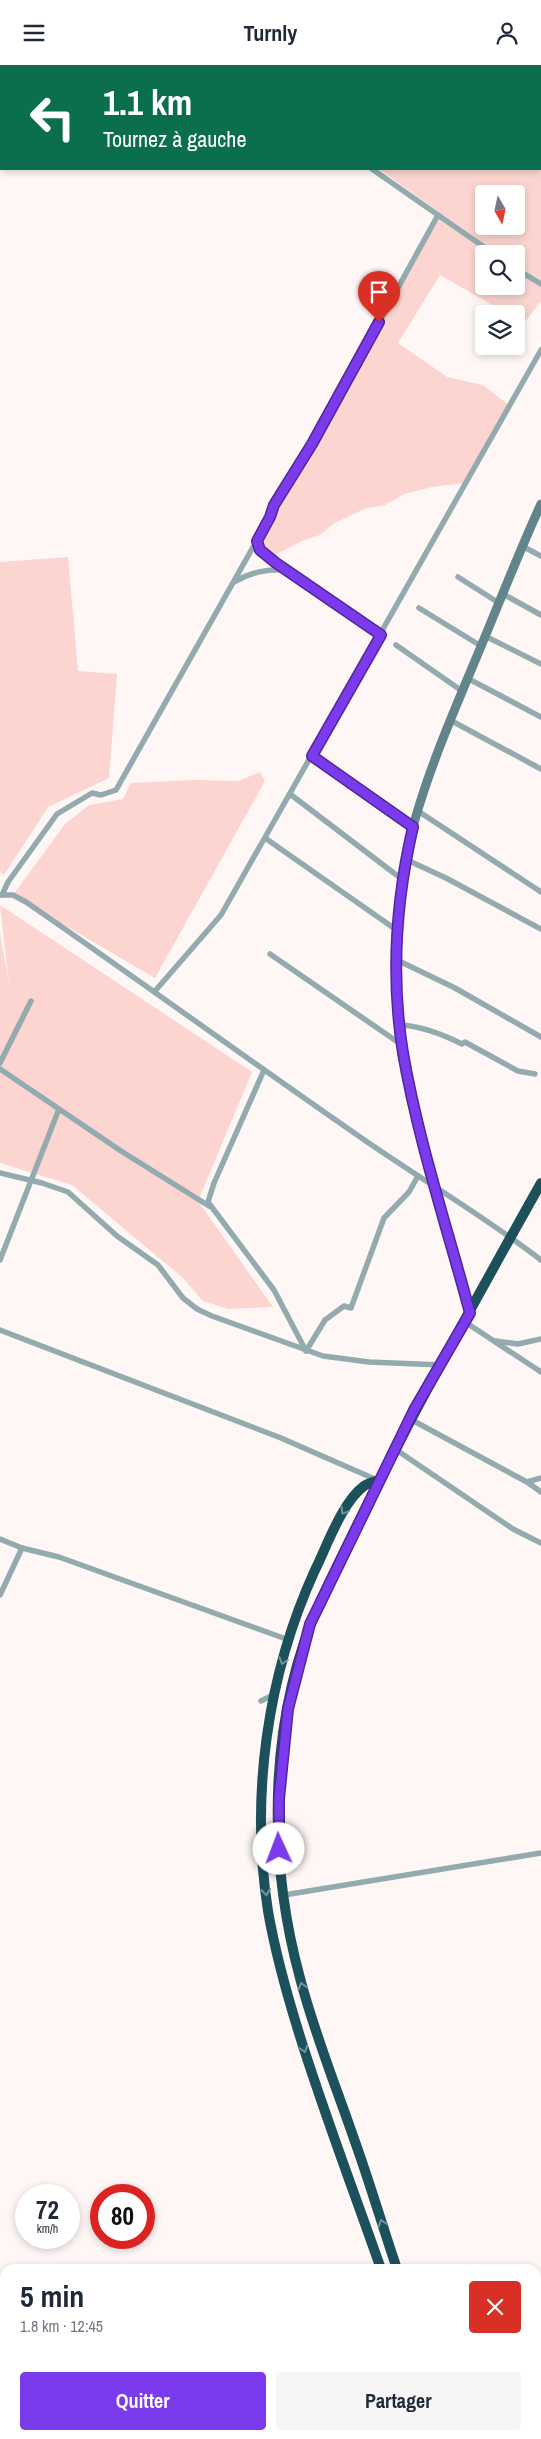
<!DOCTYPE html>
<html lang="fr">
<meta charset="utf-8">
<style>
:root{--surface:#fff;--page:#f6f6f7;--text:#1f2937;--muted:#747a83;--accent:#7c3aed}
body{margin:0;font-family:"Archivo Narrow",sans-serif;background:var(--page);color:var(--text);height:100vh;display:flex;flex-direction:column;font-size:19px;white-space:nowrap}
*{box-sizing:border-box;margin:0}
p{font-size:16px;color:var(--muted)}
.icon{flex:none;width:28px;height:28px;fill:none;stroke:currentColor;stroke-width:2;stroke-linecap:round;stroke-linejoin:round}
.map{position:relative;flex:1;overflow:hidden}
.details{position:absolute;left:0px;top:2199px;width:541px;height:176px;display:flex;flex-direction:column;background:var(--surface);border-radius:15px 15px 0 0;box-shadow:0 2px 8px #0003}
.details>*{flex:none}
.top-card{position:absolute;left:0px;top:0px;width:541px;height:105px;box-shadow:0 2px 8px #0003;background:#0b6e4f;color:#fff;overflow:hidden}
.needle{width:32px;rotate:171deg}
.buttons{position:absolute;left:475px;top:120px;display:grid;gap:10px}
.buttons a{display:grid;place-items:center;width:50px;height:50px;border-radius:5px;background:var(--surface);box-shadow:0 2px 8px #0003;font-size:25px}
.speed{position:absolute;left:15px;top:2119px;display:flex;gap:10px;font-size:25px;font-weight:700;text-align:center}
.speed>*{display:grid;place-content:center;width:65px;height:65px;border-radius:50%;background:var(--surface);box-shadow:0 2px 8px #0003;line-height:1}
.speed small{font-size:12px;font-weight:400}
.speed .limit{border:8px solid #d22;background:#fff;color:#111}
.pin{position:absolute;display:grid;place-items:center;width:42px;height:42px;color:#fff;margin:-51px -21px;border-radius:50% 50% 50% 0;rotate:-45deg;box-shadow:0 0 5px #0007}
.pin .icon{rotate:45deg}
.me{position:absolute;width:55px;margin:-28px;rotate:358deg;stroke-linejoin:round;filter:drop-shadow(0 0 4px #0008)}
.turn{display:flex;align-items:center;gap:18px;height:105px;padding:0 20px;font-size:22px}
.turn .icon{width:65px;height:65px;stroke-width:2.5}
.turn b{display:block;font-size:35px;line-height:42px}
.round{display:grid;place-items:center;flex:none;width:52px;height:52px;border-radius:5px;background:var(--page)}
.headline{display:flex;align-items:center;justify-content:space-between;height:85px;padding:0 20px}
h1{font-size:30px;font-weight:700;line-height:38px}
.button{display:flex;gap:10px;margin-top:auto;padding:10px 20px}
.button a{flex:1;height:58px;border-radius:5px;background:var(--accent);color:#fff;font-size:20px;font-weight:700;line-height:58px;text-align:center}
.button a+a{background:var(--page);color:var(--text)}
header{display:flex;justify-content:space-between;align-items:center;height:65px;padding:0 20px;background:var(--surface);font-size:22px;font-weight:700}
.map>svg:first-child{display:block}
.green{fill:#fcd5d0;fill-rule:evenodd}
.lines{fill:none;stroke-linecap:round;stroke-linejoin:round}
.street{stroke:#93aaaf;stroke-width:5.5}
.secondary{stroke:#62848b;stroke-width:9}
.highway{stroke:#1c515c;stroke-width:10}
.oneway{stroke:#76939a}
.route-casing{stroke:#51269a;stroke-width:12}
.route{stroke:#7c3aed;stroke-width:9}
</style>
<header><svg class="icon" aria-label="menu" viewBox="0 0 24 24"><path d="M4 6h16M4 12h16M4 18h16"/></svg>Turnly<svg class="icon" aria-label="person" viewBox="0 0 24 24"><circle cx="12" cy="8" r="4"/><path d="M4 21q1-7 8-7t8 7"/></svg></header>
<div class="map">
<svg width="541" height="2374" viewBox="0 0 541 2374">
<rect width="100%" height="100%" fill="#fef7f6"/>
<g class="green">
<path d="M 230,0 L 541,0 L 541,236 L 524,258 L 516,253 L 516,249 L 508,249 L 440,210 L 398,278 L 447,312 L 483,320 L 510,341 L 465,418 L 432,422 L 404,429 L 385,440 L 364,444 L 333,459 L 320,470 L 302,476 L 269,493 L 260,485 L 257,475 L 438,150 L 496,189 L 484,189 L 484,221 L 516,221 L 516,189 L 498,189 L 379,104 L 540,104 L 540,1 ZM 484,129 L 516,129 L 516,161 L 484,161 Z"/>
<polygon points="68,492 78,606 117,609 109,713 48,742 4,810 0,807 0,497"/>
<polygon points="260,707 265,716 155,913 13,830 65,759 89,740 123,734 131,718 195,715 238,716"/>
<polygon points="0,840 252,1007 198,1136 273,1242 228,1244 203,1236 183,1213 72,1120 0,1098 0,868 9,919"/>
</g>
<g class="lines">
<g class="street">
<polyline points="222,0 223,1"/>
<polyline points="372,104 494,189"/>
<polyline points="516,204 541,219"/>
<polyline points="257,475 260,485 275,498 381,570"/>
<polyline points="522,481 541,491"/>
<polyline points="458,512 499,538"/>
<path d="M 234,517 C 252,507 266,504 287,505"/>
<polyline points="503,529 541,550"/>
<polyline points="419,543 481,581"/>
<polyline points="485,571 541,599"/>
<polyline points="396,580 462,626"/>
<polyline points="467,613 541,652"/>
<polyline points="450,655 541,704"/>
<polyline points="312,691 413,762"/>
<polyline points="290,729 403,815"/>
<polyline points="418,746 541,827"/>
<polyline points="265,773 398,866"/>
<polyline points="405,794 446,813 541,864"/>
<path d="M 0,830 L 13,830 L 26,837 C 139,915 250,996 363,1074 C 422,1115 484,1151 541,1195"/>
<polyline points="2,830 8,817 57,749 92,728 101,730 116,725 270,452 274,440 312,379 438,150"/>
<polyline points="270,889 402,980"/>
<polyline points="397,895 455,923 541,972"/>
<polyline points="155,926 221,850 541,285"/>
<path d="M 400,960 C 422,961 442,969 462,979 L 465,977 L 518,1006 L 535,1009"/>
<polyline points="0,998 31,936"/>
<polyline points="0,1004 121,1086 209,1141"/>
<polyline points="264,1005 214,1118 208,1137 274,1225 306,1286"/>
<polyline points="0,1108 42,1118 68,1127 117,1171 158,1200 183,1233 197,1244 212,1251 323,1291 369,1297 442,1300"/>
<polyline points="0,1195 59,1044"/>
<polyline points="465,1257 541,1307"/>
<polyline points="0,1265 281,1373 377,1415"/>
<polyline points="496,1276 518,1279 541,1274"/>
<polyline points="306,1286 325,1255 344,1241 351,1243 384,1153 409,1127 418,1111"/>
<polyline points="410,1354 527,1417 541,1427"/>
<polyline points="395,1384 513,1464 541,1478"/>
<polyline points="527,1417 541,1413"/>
<polyline points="0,1474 22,1483 59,1492 289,1575"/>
<polyline points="0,1530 22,1483"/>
<polyline points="261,1636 273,1630"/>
<polyline points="284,1830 541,1788"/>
</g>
<path class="secondary" d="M 470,1248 C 446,1156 411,1058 400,964 C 392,897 396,823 414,758 C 430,701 454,646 477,591 C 498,541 518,489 541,439"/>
<g class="highway">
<path d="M 379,1415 C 374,1417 368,1418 364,1421 C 342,1437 327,1481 315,1505 C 267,1610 250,1732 268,1846 C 276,1892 289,1937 303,1981 C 327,2056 355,2130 381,2204"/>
<path d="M 397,2204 C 382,2160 369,2115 353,2071 C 335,2019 314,1967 300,1913 C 267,1792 268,1650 321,1535 C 388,1392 464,1255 541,1118"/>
<polyline points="437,2370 439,2374"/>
<polyline points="456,2370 458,2374"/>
</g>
</g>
<defs><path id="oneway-chevron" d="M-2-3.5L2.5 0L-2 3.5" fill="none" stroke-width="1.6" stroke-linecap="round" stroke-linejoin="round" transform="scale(1.25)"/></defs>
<g class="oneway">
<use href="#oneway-chevron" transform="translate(344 1446) rotate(122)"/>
<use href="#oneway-chevron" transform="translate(283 1596) rotate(106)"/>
<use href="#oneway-chevron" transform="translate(266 1827) rotate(84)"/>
<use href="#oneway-chevron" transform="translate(302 1921) rotate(-106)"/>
<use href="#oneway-chevron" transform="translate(304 1984) rotate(72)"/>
<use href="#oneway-chevron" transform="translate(382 2158) rotate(-108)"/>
</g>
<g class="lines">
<g class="route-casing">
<path id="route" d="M 279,1784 L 279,1734 L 288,1644 L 310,1559 L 414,1345 L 470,1248 C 447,1162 418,1075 403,988 C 391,914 396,835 413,762 L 312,691 L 381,570 L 276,498 L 260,485 L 257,476 L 270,452 L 274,440 L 312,379 L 379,257"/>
</g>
<use href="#route" class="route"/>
</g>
</svg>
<div class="buttons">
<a><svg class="needle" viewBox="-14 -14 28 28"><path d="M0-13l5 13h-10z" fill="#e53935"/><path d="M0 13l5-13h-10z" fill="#747a83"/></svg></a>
<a><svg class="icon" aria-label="search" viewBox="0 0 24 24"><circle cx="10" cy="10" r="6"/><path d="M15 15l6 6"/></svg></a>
<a><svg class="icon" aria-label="layers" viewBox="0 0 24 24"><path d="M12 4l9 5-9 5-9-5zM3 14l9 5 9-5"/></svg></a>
</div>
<div class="speed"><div>72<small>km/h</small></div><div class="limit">80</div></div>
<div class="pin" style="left:379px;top:257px;background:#d93025"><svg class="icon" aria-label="arrive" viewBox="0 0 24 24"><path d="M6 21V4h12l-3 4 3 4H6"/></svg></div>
<svg class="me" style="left:279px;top:1784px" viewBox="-20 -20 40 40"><circle r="19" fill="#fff"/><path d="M0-13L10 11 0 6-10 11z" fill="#7c3aed"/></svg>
<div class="top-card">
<div class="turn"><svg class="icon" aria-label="left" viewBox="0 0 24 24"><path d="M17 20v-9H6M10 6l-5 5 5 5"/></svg><div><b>1.1 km</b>Tournez à gauche</div></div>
</div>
<section class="details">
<div class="headline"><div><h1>5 min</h1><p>1.8 km · 12:45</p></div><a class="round" style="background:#d93025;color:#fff"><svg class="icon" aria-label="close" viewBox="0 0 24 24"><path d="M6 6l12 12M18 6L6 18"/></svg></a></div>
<div class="button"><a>Quitter</a><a>Partager</a></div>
</section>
</div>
